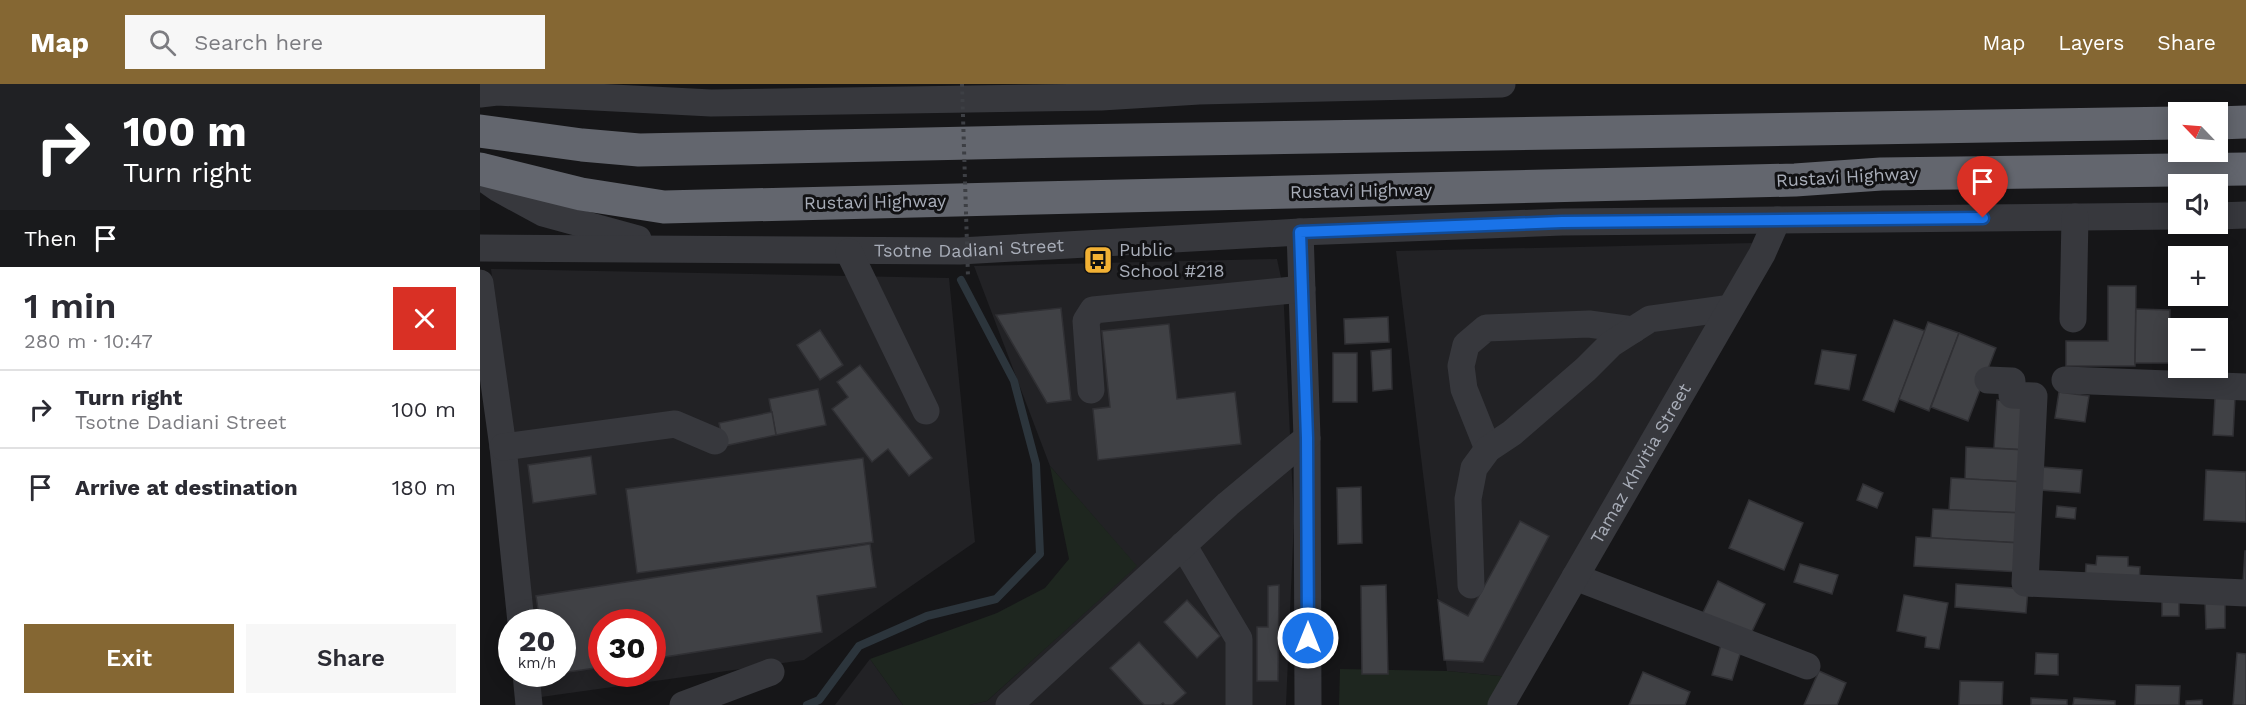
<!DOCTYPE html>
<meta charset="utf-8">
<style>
:root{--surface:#fff;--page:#f7f7f7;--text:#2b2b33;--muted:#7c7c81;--line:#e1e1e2;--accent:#856733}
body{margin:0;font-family:"Work Sans",sans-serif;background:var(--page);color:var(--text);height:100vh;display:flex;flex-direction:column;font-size:22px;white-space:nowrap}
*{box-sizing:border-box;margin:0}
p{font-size:20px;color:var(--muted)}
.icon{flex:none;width:33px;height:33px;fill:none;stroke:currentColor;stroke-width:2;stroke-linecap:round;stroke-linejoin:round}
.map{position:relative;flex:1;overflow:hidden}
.drawer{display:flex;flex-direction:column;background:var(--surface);width:480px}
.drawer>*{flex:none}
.top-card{background:#202124;color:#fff;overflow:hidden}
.needle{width:39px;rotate:295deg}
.controls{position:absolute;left:1688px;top:18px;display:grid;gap:12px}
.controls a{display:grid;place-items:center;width:60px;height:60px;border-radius:0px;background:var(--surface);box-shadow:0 3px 15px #0003;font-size:30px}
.speed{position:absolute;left:18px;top:525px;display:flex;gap:12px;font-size:30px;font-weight:700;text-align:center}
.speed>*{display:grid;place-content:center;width:78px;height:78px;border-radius:50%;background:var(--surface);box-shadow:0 3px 15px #0003;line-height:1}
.speed small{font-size:15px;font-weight:400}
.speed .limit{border:9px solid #d22;background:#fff;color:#111}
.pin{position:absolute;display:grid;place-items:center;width:51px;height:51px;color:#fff;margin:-62px -26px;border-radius:50% 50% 50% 0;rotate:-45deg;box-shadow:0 0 6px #0007}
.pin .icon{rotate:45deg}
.me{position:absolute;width:66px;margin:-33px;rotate:0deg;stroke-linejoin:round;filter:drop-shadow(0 0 4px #0008)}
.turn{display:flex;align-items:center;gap:21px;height:126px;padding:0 24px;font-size:27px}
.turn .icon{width:78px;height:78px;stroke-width:2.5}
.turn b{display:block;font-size:42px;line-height:51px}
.then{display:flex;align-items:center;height:57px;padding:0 24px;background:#0003;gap:12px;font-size:22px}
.round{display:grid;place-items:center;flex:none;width:63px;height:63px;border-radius:0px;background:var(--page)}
.head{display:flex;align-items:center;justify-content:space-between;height:102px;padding:0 24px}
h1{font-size:36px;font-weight:600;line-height:45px}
.cta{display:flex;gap:12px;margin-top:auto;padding:12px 24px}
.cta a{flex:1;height:69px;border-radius:0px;background:var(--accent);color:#fff;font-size:24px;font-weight:600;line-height:69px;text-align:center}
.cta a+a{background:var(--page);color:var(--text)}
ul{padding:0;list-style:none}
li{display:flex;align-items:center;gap:18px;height:78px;padding:0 24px;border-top:2px solid var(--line)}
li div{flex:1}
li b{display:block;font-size:22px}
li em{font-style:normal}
header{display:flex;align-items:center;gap:36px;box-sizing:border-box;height:84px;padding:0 30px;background:var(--accent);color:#fff}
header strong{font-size:28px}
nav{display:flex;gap:33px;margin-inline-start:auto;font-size:21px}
.search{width:420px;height:54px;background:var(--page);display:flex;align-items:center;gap:15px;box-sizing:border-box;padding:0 21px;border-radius:0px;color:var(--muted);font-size:22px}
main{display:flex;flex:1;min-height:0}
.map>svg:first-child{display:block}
.built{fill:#222225;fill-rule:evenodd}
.green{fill:#1e261f}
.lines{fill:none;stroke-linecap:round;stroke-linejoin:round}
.stream{stroke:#2c353c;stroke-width:8}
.building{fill:#404145;stroke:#303034;stroke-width:1.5}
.minor{stroke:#37383d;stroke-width:27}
.highway{stroke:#63666e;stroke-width:33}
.path-bridge{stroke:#3d3f44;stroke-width:4;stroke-dasharray:3 4.5;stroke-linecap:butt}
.route-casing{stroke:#114b97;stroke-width:15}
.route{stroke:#1a73e8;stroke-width:10}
.labels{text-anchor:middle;stroke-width:6;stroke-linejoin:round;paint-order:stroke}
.street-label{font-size:18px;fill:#a8adb8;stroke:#111113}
.poi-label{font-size:18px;fill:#a8adb8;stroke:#111113;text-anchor:start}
</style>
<header>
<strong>Map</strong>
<div class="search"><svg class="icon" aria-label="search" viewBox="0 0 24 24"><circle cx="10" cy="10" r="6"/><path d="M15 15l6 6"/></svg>Search here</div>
<nav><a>Map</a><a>Layers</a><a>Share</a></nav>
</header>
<main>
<section class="drawer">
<div class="top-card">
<div class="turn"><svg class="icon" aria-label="right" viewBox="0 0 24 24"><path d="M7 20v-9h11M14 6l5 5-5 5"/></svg><div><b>100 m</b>Turn right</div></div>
<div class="then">Then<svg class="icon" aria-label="arrive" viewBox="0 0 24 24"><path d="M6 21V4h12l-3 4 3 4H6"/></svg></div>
</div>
<div class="head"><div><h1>1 min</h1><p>280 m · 10:47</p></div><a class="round" style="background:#d93025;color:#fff"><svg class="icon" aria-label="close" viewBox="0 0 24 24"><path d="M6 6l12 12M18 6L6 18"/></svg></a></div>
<ul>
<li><svg class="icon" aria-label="right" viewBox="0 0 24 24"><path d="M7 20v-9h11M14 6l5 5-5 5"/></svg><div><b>Turn right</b><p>Tsotne Dadiani Street</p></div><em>100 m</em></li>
<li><svg class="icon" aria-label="arrive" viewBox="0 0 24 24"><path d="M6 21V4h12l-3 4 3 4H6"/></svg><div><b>Arrive at destination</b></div><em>180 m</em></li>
</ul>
<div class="cta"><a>Exit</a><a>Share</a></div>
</section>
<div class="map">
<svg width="1766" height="621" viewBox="0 0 1766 621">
<rect width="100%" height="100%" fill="#161618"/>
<g class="built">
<polygon points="1273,159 1030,593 967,587 916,167"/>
<polygon points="797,175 803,203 814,435 806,621 489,621 507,617 656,482 570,382 494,182"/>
<path d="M 11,185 L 469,194 L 495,458 L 324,576 L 61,613 L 58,590 L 82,590 L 82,538 L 53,538 ZM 122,538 L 172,538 L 172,590 L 122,590 Z"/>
<polygon points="390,575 423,621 355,621"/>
</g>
<g class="green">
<polygon points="570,382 657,482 507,617 489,621 423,621 390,575 517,529 565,504 589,475"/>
<polygon points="860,585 967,587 1030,593 1013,621 859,621"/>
</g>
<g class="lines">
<polyline class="stream" points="327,621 339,616 379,562 447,532 516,515 560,470 556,380 534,297 481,196"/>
</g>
<g class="building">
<polygon points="1628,202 1656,202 1655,282 1586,282 1586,257 1628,257"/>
<polygon points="581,224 591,316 567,319 516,231"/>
<polygon points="1656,225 1690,226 1689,279 1655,279"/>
<polygon points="908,233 909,258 865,260 864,235"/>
<polygon points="1414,236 1445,247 1414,328 1383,316"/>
<polygon points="1448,238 1479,249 1449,327 1419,315"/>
<polygon points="689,240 697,315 755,308 761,360 618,376 613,325 630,323 622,247"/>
<polygon points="340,246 363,281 340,296 317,261"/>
<polygon points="1479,249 1516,264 1488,337 1451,323"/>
<polygon points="911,265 912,305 893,307 891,267"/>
<polygon points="1342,266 1376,271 1369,306 1335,300"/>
<rect x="853" y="269" width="24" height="49"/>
<polygon points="380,281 452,374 429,392 408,365 392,378 352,325 368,313 357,298"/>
<polygon points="338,305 346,341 296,351 289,315"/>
<polygon points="1579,308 1609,312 1605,338 1575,334"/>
<polygon points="1735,313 1755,314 1753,352 1733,351"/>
<polygon points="1517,316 1550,317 1547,366 1514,364"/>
<polygon points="292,328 296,351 244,362 239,339"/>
<polygon points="1486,363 1547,366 1545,398 1485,395"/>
<polygon points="111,372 116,410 53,419 48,381"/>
<polygon points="383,374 393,458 157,489 146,405"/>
<polygon points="1562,383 1602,386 1600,409 1560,406"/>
<polygon points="1726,386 1766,388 1766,438 1724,436"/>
<polygon points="1471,394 1545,398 1543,429 1469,426"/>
<polygon points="1383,400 1403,409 1397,424 1377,416"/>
<polygon points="881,403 882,459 858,460 857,404"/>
<polygon points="1269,416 1323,439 1304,486 1249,464"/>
<polygon points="1577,422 1596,424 1595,435 1576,433"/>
<polygon points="1453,425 1543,429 1541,459 1451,454"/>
<polygon points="1040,437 1069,452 1003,578 964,576 958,516 988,532"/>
<polygon points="1436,453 1541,459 1540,488 1434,482"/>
<polygon points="390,460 396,503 337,512 342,548 172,575 172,538 122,538 122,583 82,589 82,538 60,538 56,512"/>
<polygon points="1765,467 1766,467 1766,498 1763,498"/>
<polygon points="1617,472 1648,473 1648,482 1660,483 1659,500 1605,497 1606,480 1616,481"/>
<polygon points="1320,480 1358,491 1352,510 1314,498"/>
<polygon points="1238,497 1285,520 1267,558 1220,535"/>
<polygon points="1476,500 1548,505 1546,529 1475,523"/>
<polygon points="799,501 798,597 777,597 777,543 788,543 788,502"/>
<polygon points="906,501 908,590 882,590 881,502"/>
<polygon points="1424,511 1468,519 1459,565 1445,563 1446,553 1417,547"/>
<rect x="1682" y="513" width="17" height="19"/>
<polygon points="707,516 740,552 717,574 684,538"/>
<polygon points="1725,517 1745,517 1745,544 1726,545"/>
<polygon points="659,558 706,609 692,621 685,621 683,619 680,621 664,621 630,584"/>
<polygon points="1241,561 1261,567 1252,596 1232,591"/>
<polygon points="1556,569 1578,570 1578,591 1555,590"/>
<polygon points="1757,569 1766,570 1766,621 1753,621"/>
<polygon points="1339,587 1366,599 1357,621 1324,621"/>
<polygon points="1163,588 1210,608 1205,621 1149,621"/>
<polygon points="1480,597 1523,598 1522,621 1479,621"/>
<polygon points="1656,601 1700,602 1699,621 1655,621"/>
<polygon points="1551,614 1587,616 1587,621 1551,621"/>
<polygon points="1594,614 1635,617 1635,621 1593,621"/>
<polygon points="1722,616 1722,621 1706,621 1706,617"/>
</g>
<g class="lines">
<g class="minor">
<polyline points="0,10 17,8 231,19 621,13 719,7 1022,0"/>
<polyline points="0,92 19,105 63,129 158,155"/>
<polyline points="1737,132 1766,131"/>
<polyline points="820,148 827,354 828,621"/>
<path id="s1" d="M 0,164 L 480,167 L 820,148 L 1082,138 L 1698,132"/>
<polyline points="369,168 446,327"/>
<polyline points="0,199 23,363 41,538"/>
<polyline points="1593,235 1595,133"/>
<polyline points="1508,296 1532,297 1532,311 1554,312 1545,499 1766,509"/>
<polyline points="1585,296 1766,303"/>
<polyline points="611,306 606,237 613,226 822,205"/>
<polyline points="23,363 195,340 235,357"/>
<polyline points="1008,365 984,305 981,282 986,261 1006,244 1109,240 1153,246"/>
<polyline points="703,461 759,555 759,621"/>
<polyline points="1095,493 1327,582"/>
<polyline points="991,501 988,415 994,384 1008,365 1032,349 1106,285 1131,260 1170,235 1250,224"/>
<polyline points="46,590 49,621"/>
<polyline points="203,621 291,588"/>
<polyline points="529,621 748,420 827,354"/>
<path id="s2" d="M 1021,621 L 1282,170 L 1297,136"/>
</g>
<g class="highway">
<polyline points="1737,39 1766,38"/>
<polyline points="0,47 102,61 159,66 589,57 1698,39"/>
<polyline points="0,85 101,110 184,123 1315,96 1401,90 1766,85"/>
</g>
<polyline class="path-bridge" points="482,0 488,193"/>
</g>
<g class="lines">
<g class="route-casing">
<polyline id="route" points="828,554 827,354 820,148 1082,138 1503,134"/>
</g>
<use href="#route" class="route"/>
</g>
<defs>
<g id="bus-square" transform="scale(1.5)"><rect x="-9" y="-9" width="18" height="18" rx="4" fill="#f2b134" stroke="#111113"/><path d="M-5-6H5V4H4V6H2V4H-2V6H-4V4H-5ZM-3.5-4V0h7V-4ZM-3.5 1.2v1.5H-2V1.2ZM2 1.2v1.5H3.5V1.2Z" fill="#111"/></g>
</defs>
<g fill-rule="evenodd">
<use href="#bus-square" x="618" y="176"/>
</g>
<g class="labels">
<g class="street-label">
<text transform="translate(1367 93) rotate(-3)" y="6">Rustavi Highway</text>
<text transform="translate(881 107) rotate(-1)" y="6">Rustavi Highway</text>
<text transform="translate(395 118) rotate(-1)" y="6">Rustavi Highway</text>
<text dy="6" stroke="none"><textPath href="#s1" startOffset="489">Tsotne Dadiani Street</textPath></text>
<text dy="6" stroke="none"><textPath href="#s2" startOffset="279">Tamaz Khvitia Street</textPath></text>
</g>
<g class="poi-label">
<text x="639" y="172">Public<tspan x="639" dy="21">School #218</tspan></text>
</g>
</g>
</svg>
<div class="controls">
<a><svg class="needle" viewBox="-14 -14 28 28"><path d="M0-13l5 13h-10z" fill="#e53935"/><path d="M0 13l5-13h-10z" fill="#7c7c81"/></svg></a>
<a><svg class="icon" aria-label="sound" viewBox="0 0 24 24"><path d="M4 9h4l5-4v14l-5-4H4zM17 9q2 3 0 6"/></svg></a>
<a>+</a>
<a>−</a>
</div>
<div class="speed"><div>20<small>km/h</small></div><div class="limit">30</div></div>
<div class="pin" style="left:1503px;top:134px;background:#d93025"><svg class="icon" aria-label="arrive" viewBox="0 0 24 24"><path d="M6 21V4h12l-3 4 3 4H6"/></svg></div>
<svg class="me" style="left:828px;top:554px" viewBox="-20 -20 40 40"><circle r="17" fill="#1a73e8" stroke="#fff" stroke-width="3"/><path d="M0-11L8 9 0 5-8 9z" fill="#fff"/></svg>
</div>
</main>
